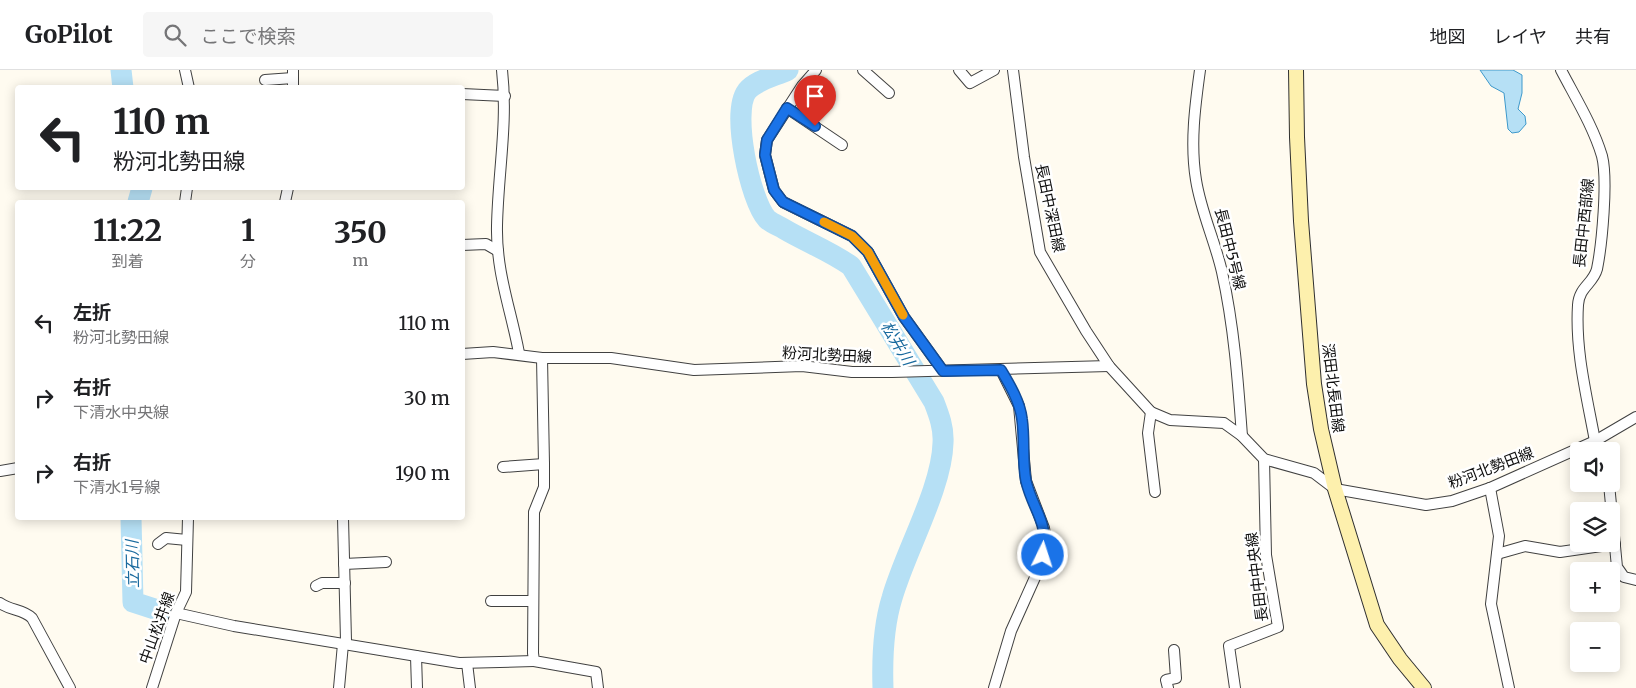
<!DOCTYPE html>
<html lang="ja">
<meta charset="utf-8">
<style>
:root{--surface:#fff;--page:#f6f6f6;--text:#202124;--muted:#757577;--line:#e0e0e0}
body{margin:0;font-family:Merriweather,"Noto Sans JP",serif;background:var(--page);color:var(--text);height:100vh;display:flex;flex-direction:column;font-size:19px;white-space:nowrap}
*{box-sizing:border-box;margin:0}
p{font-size:16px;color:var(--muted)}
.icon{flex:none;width:28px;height:28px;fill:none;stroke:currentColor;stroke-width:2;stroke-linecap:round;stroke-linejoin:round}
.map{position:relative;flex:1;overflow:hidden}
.drawer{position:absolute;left:15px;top:130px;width:450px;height:320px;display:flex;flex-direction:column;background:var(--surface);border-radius:5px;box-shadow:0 2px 12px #0003}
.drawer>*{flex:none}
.banner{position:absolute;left:15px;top:15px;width:450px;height:105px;border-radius:5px;box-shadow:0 2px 12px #0003;background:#fff;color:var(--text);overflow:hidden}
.controls{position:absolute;left:1570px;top:372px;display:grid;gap:10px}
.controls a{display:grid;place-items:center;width:50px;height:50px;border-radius:5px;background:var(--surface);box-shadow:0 2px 12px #0003;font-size:25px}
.pin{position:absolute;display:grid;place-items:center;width:42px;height:42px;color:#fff;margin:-51px -21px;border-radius:50% 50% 50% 0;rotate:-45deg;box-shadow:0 0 5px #0007}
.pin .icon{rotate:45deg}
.me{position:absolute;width:55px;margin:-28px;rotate:4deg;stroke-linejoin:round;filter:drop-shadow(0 0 4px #0008)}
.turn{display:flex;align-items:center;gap:18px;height:105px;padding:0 15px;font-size:22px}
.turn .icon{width:65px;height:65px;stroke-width:2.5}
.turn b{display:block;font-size:35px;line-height:42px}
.eta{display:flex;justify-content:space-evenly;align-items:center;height:85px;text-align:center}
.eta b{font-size:30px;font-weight:700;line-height:35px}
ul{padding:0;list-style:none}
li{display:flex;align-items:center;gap:15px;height:75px;padding:0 15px}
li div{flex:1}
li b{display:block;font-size:19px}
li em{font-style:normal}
header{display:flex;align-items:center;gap:30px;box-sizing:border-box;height:70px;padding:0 25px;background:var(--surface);border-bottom:1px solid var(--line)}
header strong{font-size:24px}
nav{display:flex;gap:28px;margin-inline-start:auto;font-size:18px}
.search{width:350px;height:45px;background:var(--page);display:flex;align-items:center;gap:12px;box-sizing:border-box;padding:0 18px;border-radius:5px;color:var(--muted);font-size:19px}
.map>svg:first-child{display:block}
.water{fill:#b6e0f5;stroke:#3e99cb}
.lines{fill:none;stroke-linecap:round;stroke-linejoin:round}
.river{stroke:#b6e0f5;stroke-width:21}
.street-casing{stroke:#414141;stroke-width:12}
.secondary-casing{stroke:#303030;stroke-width:16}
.street{stroke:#fff;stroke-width:10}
.secondary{stroke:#fdf0ad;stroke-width:14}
.route-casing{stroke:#114b97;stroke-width:12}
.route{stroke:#1a73e8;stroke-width:9}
.slow{stroke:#f59e0b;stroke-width:9}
.labels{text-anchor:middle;stroke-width:5;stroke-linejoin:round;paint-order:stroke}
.street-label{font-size:15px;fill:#0e0e0e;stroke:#fff}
.water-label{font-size:16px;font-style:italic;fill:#196a9e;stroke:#fff}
</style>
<header>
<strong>GoPilot</strong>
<div class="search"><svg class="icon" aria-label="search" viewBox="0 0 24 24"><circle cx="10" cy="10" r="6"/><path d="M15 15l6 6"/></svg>ここで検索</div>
<nav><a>地図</a><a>レイヤ</a><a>共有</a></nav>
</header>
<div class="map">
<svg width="1636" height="618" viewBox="0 0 1636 618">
<rect width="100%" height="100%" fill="#fffbf0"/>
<polygon class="water" points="1480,0 1513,0 1522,5 1522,23 1518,39 1525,46 1526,54 1519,62 1512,63 1508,59 1504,23 1491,16"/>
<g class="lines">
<g class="river">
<polyline points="121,0 123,18"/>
<path d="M 788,0 C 776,6 756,10 747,21 C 731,42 750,130 767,149 C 771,153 779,156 784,159 C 806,172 830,181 851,196 L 934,332 C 939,345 944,358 943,373 C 942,418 905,482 892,528 C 883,557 882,587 883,618"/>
<polyline points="138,132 142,118"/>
<polyline points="131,448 133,532 170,544"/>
</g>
<g class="street-casing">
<g id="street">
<polyline points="185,0 189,18"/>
<polyline points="293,0 293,18"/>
<path d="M 502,0 C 508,53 498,103 497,156 C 496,202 511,240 519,283"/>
<polyline points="816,0 802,16 767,70 765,85 774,120 783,132 852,166 868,182 904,247 943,301"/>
<polyline points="863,0 889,23"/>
<polyline points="959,0 970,13 994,0"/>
<polyline points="1013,0 1024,87 1040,182 1086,261 1109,296 1151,342 1170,350 1224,353 1242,366 1264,389 1314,403 1335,419 1426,435 1452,431 1490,418 1595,371 1636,347"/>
<path d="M 1200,0 C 1195,36 1190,74 1196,110 C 1201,142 1215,171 1222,202 C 1234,256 1238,311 1242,366"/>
<path d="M 1561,0 C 1575,27 1593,56 1602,86 C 1608,110 1602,174 1597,199 C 1593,214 1579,217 1578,235 C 1575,281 1587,327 1595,371 L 1600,381"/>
<polyline points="265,10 293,8"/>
<polyline points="462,24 505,26"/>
<polyline points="787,38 842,75"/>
<polyline points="185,132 187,118"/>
<polyline points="285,132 288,118"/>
<polyline points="462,175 486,174 498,181"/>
<polyline points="462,284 493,282 542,288 611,288 694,300 802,296 852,302 892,302 1109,296"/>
<polyline points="542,288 544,394 544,417 534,442 533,583 534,591 596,602 598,618"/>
<polyline points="1151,342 1148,363 1155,422"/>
<polyline points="503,397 544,394"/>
<polyline points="0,401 18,398"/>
<polyline points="1609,414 1617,497 1624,507 1636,510"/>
<polyline points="1490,418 1499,466 1491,534 1509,618"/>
<polyline points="158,474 166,468 187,470"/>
<polyline points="1497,484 1525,476 1560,482 1615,474"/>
<polyline points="344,494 386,492"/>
<polyline points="316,516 322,513 345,513"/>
<polyline points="491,531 532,531"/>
<path d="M 0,533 C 11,541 23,539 32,548 L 70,618"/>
<polyline points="176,543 234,556 459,593 534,591"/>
<polyline points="416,586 417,618"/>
<polyline points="467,593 470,618"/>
<polyline points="152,618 176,543 186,522 188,448"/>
<polyline points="339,618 343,574 346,571 343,448"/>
<polyline points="994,618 1011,561 1037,503 1046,469 1044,458 1026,411 1019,336 1001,300"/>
<polyline points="1168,618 1166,610 1176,608 1174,580"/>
<polyline points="1235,618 1229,576 1278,557 1266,485 1264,389"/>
</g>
</g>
<g class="secondary-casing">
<polyline id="secondary" points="1296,0 1297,67 1301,151 1314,314 1321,359 1335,419 1377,555 1400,589 1424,618"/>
</g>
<use href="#street" class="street"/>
<use href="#secondary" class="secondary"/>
</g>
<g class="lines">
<g class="route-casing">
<path id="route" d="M 815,56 L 787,38 L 767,70 L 765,85 L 774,120 L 783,132 L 852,166 L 868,182 L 904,247 L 943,301 L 1001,300 C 1010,315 1020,332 1022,349 C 1025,370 1022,391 1026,411 C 1033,441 1049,451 1043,485"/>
</g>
<use href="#route" class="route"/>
<polyline class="slow" points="824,152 852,166 868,182 903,245"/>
</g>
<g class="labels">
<g class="street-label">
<text transform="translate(1050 138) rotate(78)" y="5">長田中深田線</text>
<text transform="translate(1584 153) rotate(-84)" y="5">長田中西部線</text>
<text transform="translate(1230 179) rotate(76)" y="5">長田中5号線</text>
<text transform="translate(827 285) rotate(3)" y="5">粉河北勢田線</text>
<text transform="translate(1333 318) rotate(83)" y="5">深田北長田線</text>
<text transform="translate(1491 398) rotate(-21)" y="5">粉河北勢田線</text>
<text transform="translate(1257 507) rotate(-97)" y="5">長田中中央線</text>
<text transform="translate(157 558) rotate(-70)" y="5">中山松井線</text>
</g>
<g class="water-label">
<text transform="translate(898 273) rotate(59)" y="6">松井川</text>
<text transform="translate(132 494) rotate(-91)" y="6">立石川</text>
</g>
</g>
</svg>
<div class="controls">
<a><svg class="icon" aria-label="sound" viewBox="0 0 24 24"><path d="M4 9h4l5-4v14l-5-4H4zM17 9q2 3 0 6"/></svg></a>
<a><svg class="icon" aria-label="layers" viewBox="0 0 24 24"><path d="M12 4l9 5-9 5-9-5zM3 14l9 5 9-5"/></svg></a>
<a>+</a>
<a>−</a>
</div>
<div class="pin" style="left:815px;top:56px;background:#d93025"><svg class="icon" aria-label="arrive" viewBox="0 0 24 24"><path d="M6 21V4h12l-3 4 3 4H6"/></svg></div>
<svg class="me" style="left:1043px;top:485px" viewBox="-20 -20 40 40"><circle r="17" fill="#1a73e8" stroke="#fff" stroke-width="3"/><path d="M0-11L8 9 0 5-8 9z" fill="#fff"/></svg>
<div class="banner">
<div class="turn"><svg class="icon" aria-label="left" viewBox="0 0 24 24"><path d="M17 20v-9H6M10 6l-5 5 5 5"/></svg><div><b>110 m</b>粉河北勢田線</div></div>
</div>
<section class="drawer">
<div class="eta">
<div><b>11:22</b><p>到着</p></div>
<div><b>1</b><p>分</p></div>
<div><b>350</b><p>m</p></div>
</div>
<ul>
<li><svg class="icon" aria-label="left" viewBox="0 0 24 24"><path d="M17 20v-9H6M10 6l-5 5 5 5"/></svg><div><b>左折</b><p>粉河北勢田線</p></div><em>110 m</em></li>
<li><svg class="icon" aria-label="right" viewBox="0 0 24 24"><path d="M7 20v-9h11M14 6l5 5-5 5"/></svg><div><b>右折</b><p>下清水中央線</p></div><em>30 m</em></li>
<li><svg class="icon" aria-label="right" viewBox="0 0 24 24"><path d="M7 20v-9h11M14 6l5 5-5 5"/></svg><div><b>右折</b><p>下清水1号線</p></div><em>190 m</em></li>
</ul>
</section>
</div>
